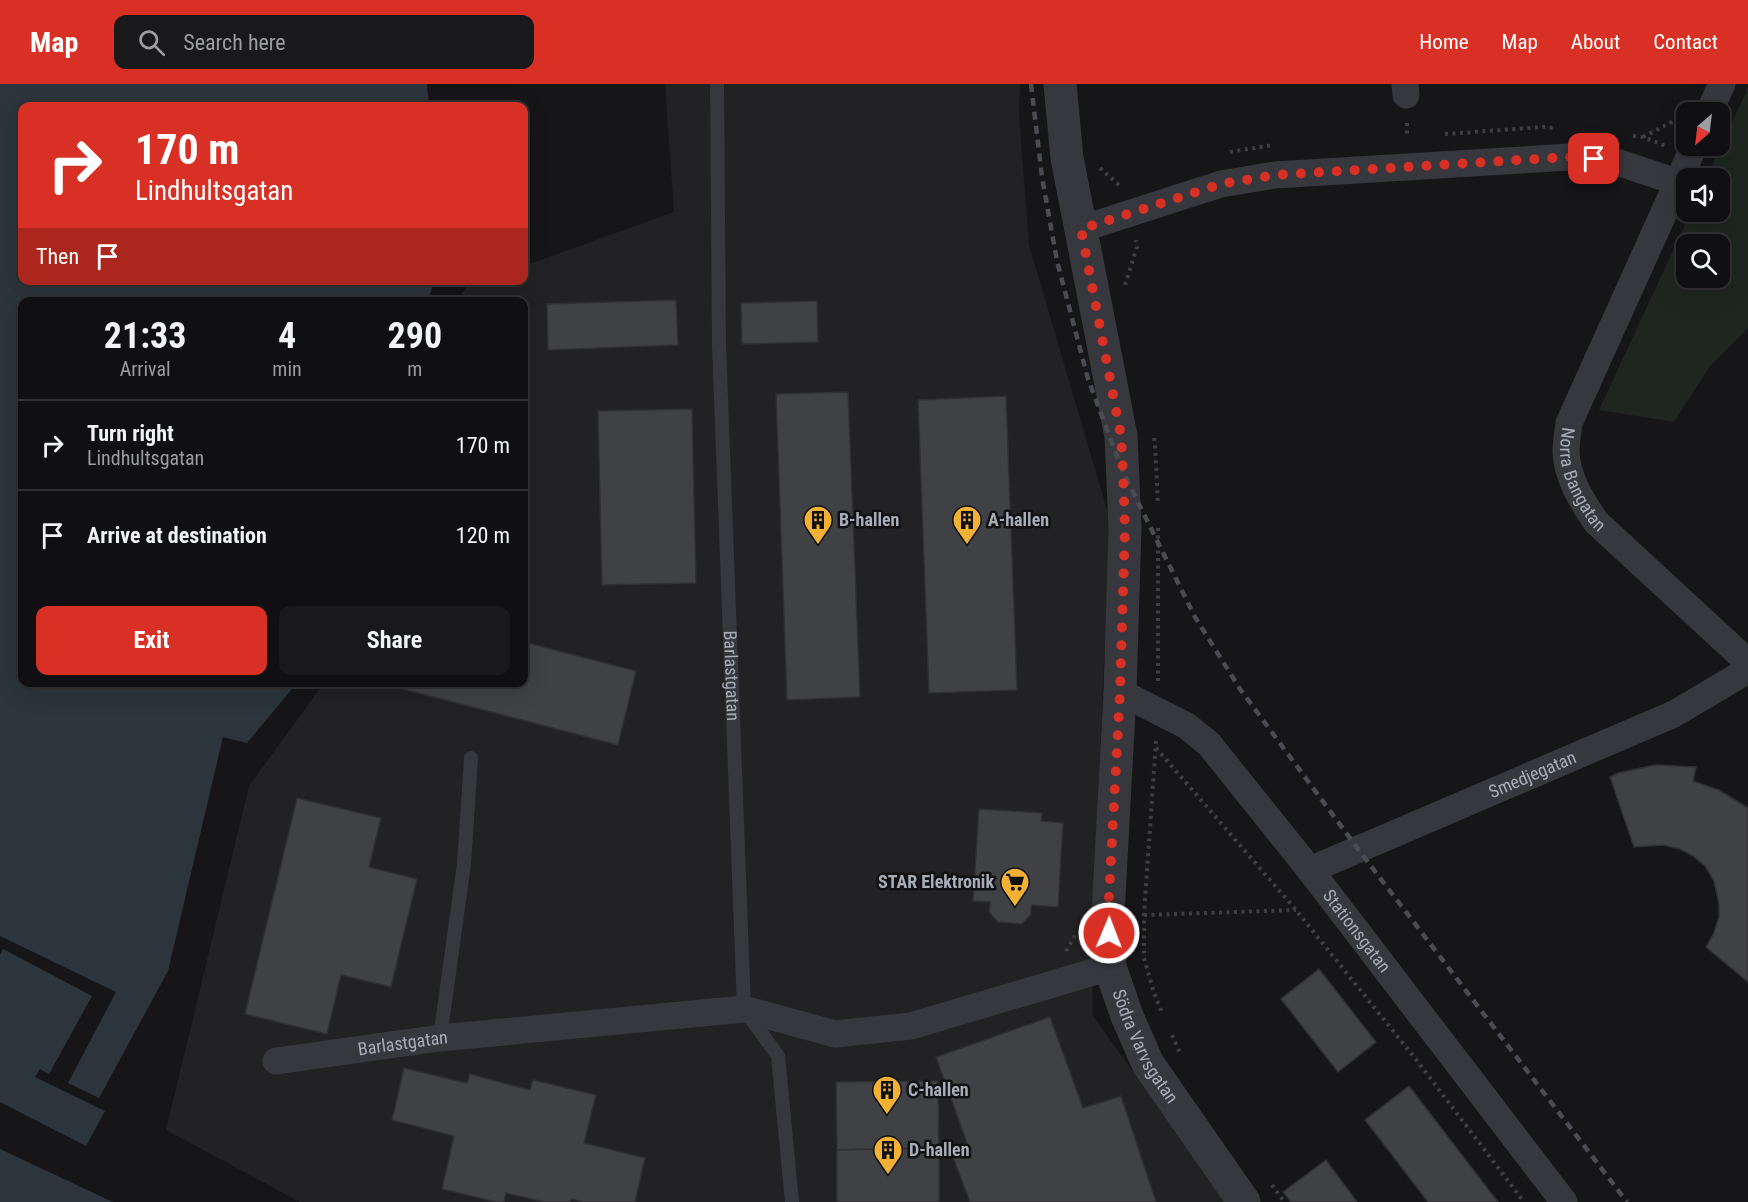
<!DOCTYPE html>
<meta charset="utf-8">
<style>
:root{--surface:#101012;--page:#19191b;--text:#f1f3f6;--muted:#9c9d9f;--line:#303032;--accent:#d93025}
body{margin:0;font-family:"Roboto Condensed",sans-serif;background:var(--page);color:var(--text);height:100vh;display:flex;flex-direction:column;font-size:22px;white-space:nowrap}
*{box-sizing:border-box;margin:0}
p{font-size:20px;color:var(--muted)}
.icon{flex:none;width:33px;height:33px;fill:none;stroke:currentColor;stroke-width:2;stroke-linecap:round;stroke-linejoin:round}
.map{position:relative;flex:1;overflow:hidden}
.sheet{position:absolute;left:18px;top:213px;width:510px;height:390px;display:flex;flex-direction:column;background:var(--surface);border-radius:12px;box-shadow:0 6px 24px #0002,0 0 0 2px var(--line)}
.sheet>*{flex:none}
.top-card{position:absolute;left:18px;top:18px;width:510px;height:183px;border-radius:12px;box-shadow:0 6px 24px #0002,0 0 0 2px var(--line);background:#d93025;color:#fff;overflow:hidden}
.needle{width:39px;rotate:208deg}
.fabs{position:absolute;left:1676px;top:18px;display:grid;gap:12px}
.fabs a{display:grid;place-items:center;width:54px;height:54px;border-radius:12px;background:var(--surface);box-shadow:0 6px 24px #0002,0 0 0 2px var(--line);font-size:30px}
.pin{position:absolute;display:grid;place-items:center;width:51px;height:51px;color:#fff;margin:-26px;border-radius:12px;box-shadow:0 3px 9px #0006}
.me{position:absolute;width:66px;margin:-33px;rotate:1deg;stroke-linejoin:round;filter:drop-shadow(0 0 4px #0008)}
.turn{display:flex;align-items:center;gap:21px;height:126px;padding:0 18px;font-size:27px}
.turn .icon{width:78px;height:78px;stroke-width:2.5}
.turn b{display:block;font-size:42px;line-height:51px}
.then{display:flex;align-items:center;height:57px;padding:0 18px;background:#0003;gap:12px;font-size:22px}
.eta{display:flex;justify-content:space-evenly;align-items:center;height:102px;text-align:center}
.eta b{font-size:36px;font-weight:700;line-height:42px}
.button{display:flex;gap:12px;margin-top:auto;padding:12px 18px}
.button a{flex:1;height:69px;border-radius:12px;background:var(--accent);color:#fff;font-size:24px;font-weight:700;line-height:69px;text-align:center}
.button a+a{background:var(--page);color:var(--text)}
ul{padding:0;list-style:none}
li{display:flex;align-items:center;gap:18px;height:90px;padding:0 18px;border-top:2px solid var(--line)}
li div{flex:1}
li b{display:block;font-size:22px}
li em{font-style:normal}
header{display:flex;align-items:center;gap:36px;box-sizing:border-box;height:84px;padding:0 30px;background:var(--accent);color:#fff}
header strong{font-size:28px}
nav{display:flex;gap:33px;margin-inline-start:auto;font-size:21px}
.search{width:420px;height:54px;background:var(--page);display:flex;align-items:center;gap:15px;box-sizing:border-box;padding:0 21px;border-radius:12px;color:var(--muted);font-size:22px}
.map>svg:first-child{display:block}
.built{fill:#222225}
.green{fill:#1e261f;fill-rule:evenodd}
.water{fill:#2c353c}
.building{fill:#404145;stroke:#303034;stroke-width:1.5}
.lines{fill:none;stroke-linecap:round;stroke-linejoin:round}
.path{stroke:#3d3f44;stroke-width:4;stroke-dasharray:3 4.5;stroke-linecap:butt}
.service{stroke:#37383d;stroke-width:14}
.minor{stroke:#37383d;stroke-width:27}
.tertiary{stroke:#37383d;stroke-width:33}
.rail{stroke:#4a4c52;stroke-width:4.5;stroke-dasharray:8 6;stroke-linecap:butt}
.route{stroke:#d93025;stroke-width:10;stroke-dasharray:0 18}
.labels{text-anchor:middle;stroke-width:5;stroke-linejoin:round;paint-order:stroke}
.street-label{font-size:18px;fill:#a8adb8;stroke:#111113}
.poi-label{font-size:18px;font-weight:bold;fill:#a8adb8;stroke:#111113;text-anchor:start}
</style>
<header>
<strong>Map</strong>
<div class="search"><svg class="icon" aria-label="search" viewBox="0 0 24 24"><circle cx="10" cy="10" r="6"/><path d="M15 15l6 6"/></svg>Search here</div>
<nav><a>Home</a><a>Map</a><a>About</a><a>Contact</a></nav>
</header>
<div class="map">
<svg width="1748" height="1118" viewBox="0 0 1748 1118">
<rect width="100%" height="100%" fill="#161618"/>
<polygon class="built" points="665,0 1020,0 1019,32 1029,161 1110,436 1096,766 1092,930 1225,1118 300,1118 166,1046 249,702 324,599 524,598 524,218 457,217 468,201 482,197 524,196 524,182 674,128"/>
<path class="green" d="M 1748,4 L 1748,244 L 1710,282 L 1674,338 L 1599,326 L 1691,128 L 1719,128 L 1719,94 L 1706,94 ZM 1686,160 L 1719,160 L 1719,194 L 1686,194 Z"/>
<g class="water">
<polygon points="0,0 427,0 429,22 22,22 22,196 433,197 429,217 22,218 22,598 297,599 247,659 223,653 168,887 99,1014 68,999 116,908 0,852"/>
<polygon points="3,865 92,912 49,990 40,985 35,993 105,1027 86,1062 0,1018 0,871"/>
<polygon points="0,1065 113,1118 0,1118"/>
</g>
<g class="building">
<polygon points="676,216 678,261 548,266 547,220"/>
<polygon points="817,217 818,258 742,260 741,219"/>
<polygon points="848,308 860,613 787,616 776,310"/>
<polygon points="1006,312 1017,606 929,609 918,316"/>
<polygon points="692,325 696,499 602,501 598,327"/>
<polygon points="524,558 636,587 618,661 376,598 524,598"/>
<polygon points="1655,681 1696,683 1693,697 1719,706 1748,724 1748,898 1706,863 1713,851 1719,833 1719,820 1714,797 1705,782 1693,772 1680,765 1663,761 1634,763 1610,693 1618,689"/>
<polygon points="297,714 381,734 369,783 417,795 391,903 341,891 327,950 245,930"/>
<polygon points="979,725 1042,729 1041,737 1063,739 1058,823 1031,821 1031,830 1022,840 998,838 989,828 990,818 973,817"/>
<polygon points="1319,885 1376,958 1338,988 1281,915"/>
<polygon points="1050,933 1083,1024 1121,1012 1156,1118 970,1118 950,1065 967,1059 936,973"/>
<polygon points="404,984 467,999 470,990 530,1006 533,996 596,1011 584,1059 645,1074 635,1118 583,1118 571,1115 570,1118 544,1118 506,1109 504,1118 496,1118 442,1105 454,1052 392,1036"/>
<polygon points="938,997 939,1064 837,1066 836,998"/>
<polygon points="1409,1002 1498,1118 1428,1118 1365,1036"/>
<polygon points="939,1064 939,1118 837,1118 837,1066"/>
<polygon points="1326,1076 1357,1118 1291,1118 1283,1108"/>
</g>
<g class="lines">
<g class="path">
<polyline points="1407,39 1407,53"/>
<polyline points="1445,50 1543,43 1554,44"/>
<polyline points="1633,52 1643,53 1666,62"/>
<polyline points="1643,53 1683,32"/>
<polyline points="1230,68 1273,61"/>
<polyline points="1100,84 1121,103"/>
<polyline points="1125,201 1137,163 1136,156"/>
<polyline points="1154,354 1155,361 1158,421"/>
<polyline points="1158,444 1158,598"/>
<polyline points="1156,657 1144,831 1144,874 1154,909 1163,931"/>
<polyline points="1156,664 1296,826 1418,978 1524,1118"/>
<polyline points="1144,831 1296,826"/>
<polyline points="1066,867 1077,848"/>
<polyline points="1172,951 1180,969"/>
<polyline points="1272,1101 1284,1118"/>
</g>
<g class="service">
<path id="s1" d="M 717,0 L 719,261 L 744,925 L 778,972 L 792,1118"/>
<polyline points="440,954 464,780 471,674"/>
</g>
<g class="minor">
<polyline points="1405,0 1406,11"/>
<polyline points="1709,28 1722,0"/>
<path id="s2" d="M 1694,62 L 1569,339 C 1568,348 1566,358 1566,368 C 1567,394 1582,417 1596,438 L 1748,578"/>
<polyline points="1081,145 1221,100 1275,91 1570,73 1617,78 1677,98"/>
<path id="s3" d="M 1120,608 L 1187,642 L 1209,660 L 1310,786 L 1564,1118"/>
<path id="s4" d="M 1310,786 L 1674,630 L 1748,586"/>
<path id="s5" d="M 276,977 L 440,954 L 744,925 L 835,950 L 911,942 L 1110,883"/>
</g>
<path class="tertiary" id="s6" d="M 1060,0 L 1067,74 L 1121,352 L 1125,444 L 1120,608 L 1108,831 L 1110,883 L 1127,932 L 1148,980 L 1244,1118"/>
<polyline class="rail" points="1031,0 1042,93 1057,177 1088,295 1123,388 1195,533 1240,605 1358,765 1627,1118"/>
</g>
<g class="lines">
<polyline class="route" points="1109,849 1108,831 1120,608 1125,444 1123,388 1121,352 1081,145 1221,100 1275,91 1570,73 1594,75"/>
</g>
<defs>
<g id="building-pin" transform="scale(1.5)"><path d="M0 17L-7.5 6A9.5 9.5 0 1 1 7.5 6Z" fill="#f2b134" stroke="#111113"/><path d="M-4-6H4V6H1V3H-1V6H-4ZM-2.5-4.3h1.7v1.8h-1.7ZM.8-4.3h1.7v1.8H.8ZM-2.5-1h1.7V.8h-1.7ZM.8-1h1.7V.8H.8Z" fill="#111"/></g>
<g id="supermarket-pin" transform="scale(1.5)"><path d="M0 17L-7.5 6A9.5 9.5 0 1 1 7.5 6Z" fill="#f2b134" stroke="#111113"/><path d="M-6-5.5h2.5l.6 2H6L4.5 2H-2.5L-4.4-4H-6ZM-1.5 3.2a1.3 1.3 0 1 0 .1 0ZM3 3.2a1.3 1.3 0 1 0 .1 0Z" fill="#111"/></g>
</defs>
<g fill-rule="evenodd">
<use href="#building-pin" x="818" y="436"/>
<use href="#building-pin" x="967" y="436"/>
<use href="#supermarket-pin" x="1015" y="798"/>
<use href="#building-pin" x="887" y="1006"/>
<use href="#building-pin" x="888" y="1066"/>
</g>
<g class="labels">
<g class="street-label">
<text dy="6" stroke="none"><textPath href="#s2" startOffset="364">Norra Bangatan</textPath></text>
<text dy="6" stroke="none"><textPath href="#s1" startOffset="592">Barlastgatan</textPath></text>
<text dy="6" stroke="none"><textPath href="#s4" startOffset="242">Smedjegatan</textPath></text>
<text dy="6" stroke="none"><textPath href="#s3" startOffset="342">Stationsgatan</textPath></text>
<text dy="6" stroke="none"><textPath href="#s5" startOffset="128">Barlastgatan</textPath></text>
<text dy="6" stroke="none"><textPath href="#s6" startOffset="976">Södra Varvsgatan</textPath></text>
</g>
<g class="poi-label">
<text x="839" y="442">B-hallen</text>
<text x="988" y="442">A-hallen</text>
<text x="994" y="804" text-anchor="end">STAR Elektronik</text>
<text x="908" y="1012">C-hallen</text>
<text x="909" y="1072">D-hallen</text>
</g>
</g>
</svg>
<div class="fabs">
<a><svg class="needle" viewBox="-14 -14 28 28"><path d="M0-13l5 13h-10z" fill="#e53935"/><path d="M0 13l5-13h-10z" fill="#9c9d9f"/></svg></a>
<a><svg class="icon" aria-label="sound" viewBox="0 0 24 24"><path d="M4 9h4l5-4v14l-5-4H4zM17 9q2 3 0 6"/></svg></a>
<a><svg class="icon" aria-label="search" viewBox="0 0 24 24"><circle cx="10" cy="10" r="6"/><path d="M15 15l6 6"/></svg></a>
</div>
<div class="pin" style="left:1594px;top:75px;background:#d93025"><svg class="icon" aria-label="arrive" viewBox="0 0 24 24"><path d="M6 21V4h12l-3 4 3 4H6"/></svg></div>
<svg class="me" style="left:1109px;top:849px" viewBox="-20 -20 40 40"><circle r="17" fill="#d93025" stroke="#fff" stroke-width="3"/><path d="M0-11L8 9 0 5-8 9z" fill="#fff"/></svg>
<div class="top-card">
<div class="turn"><svg class="icon" aria-label="right" viewBox="0 0 24 24"><path d="M7 20v-9h11M14 6l5 5-5 5"/></svg><div><b>170 m</b>Lindhultsgatan</div></div>
<div class="then">Then<svg class="icon" aria-label="arrive" viewBox="0 0 24 24"><path d="M6 21V4h12l-3 4 3 4H6"/></svg></div>
</div>
<section class="sheet">
<div class="eta">
<div><b>21:33</b><p>Arrival</p></div>
<div><b>4</b><p>min</p></div>
<div><b>290</b><p>m</p></div>
</div>
<ul>
<li><svg class="icon" aria-label="right" viewBox="0 0 24 24"><path d="M7 20v-9h11M14 6l5 5-5 5"/></svg><div><b>Turn right</b><p>Lindhultsgatan</p></div><em>170 m</em></li>
<li><svg class="icon" aria-label="arrive" viewBox="0 0 24 24"><path d="M6 21V4h12l-3 4 3 4H6"/></svg><div><b>Arrive at destination</b></div><em>120 m</em></li>
</ul>
<div class="button"><a>Exit</a><a>Share</a></div>
</section>
</div>
